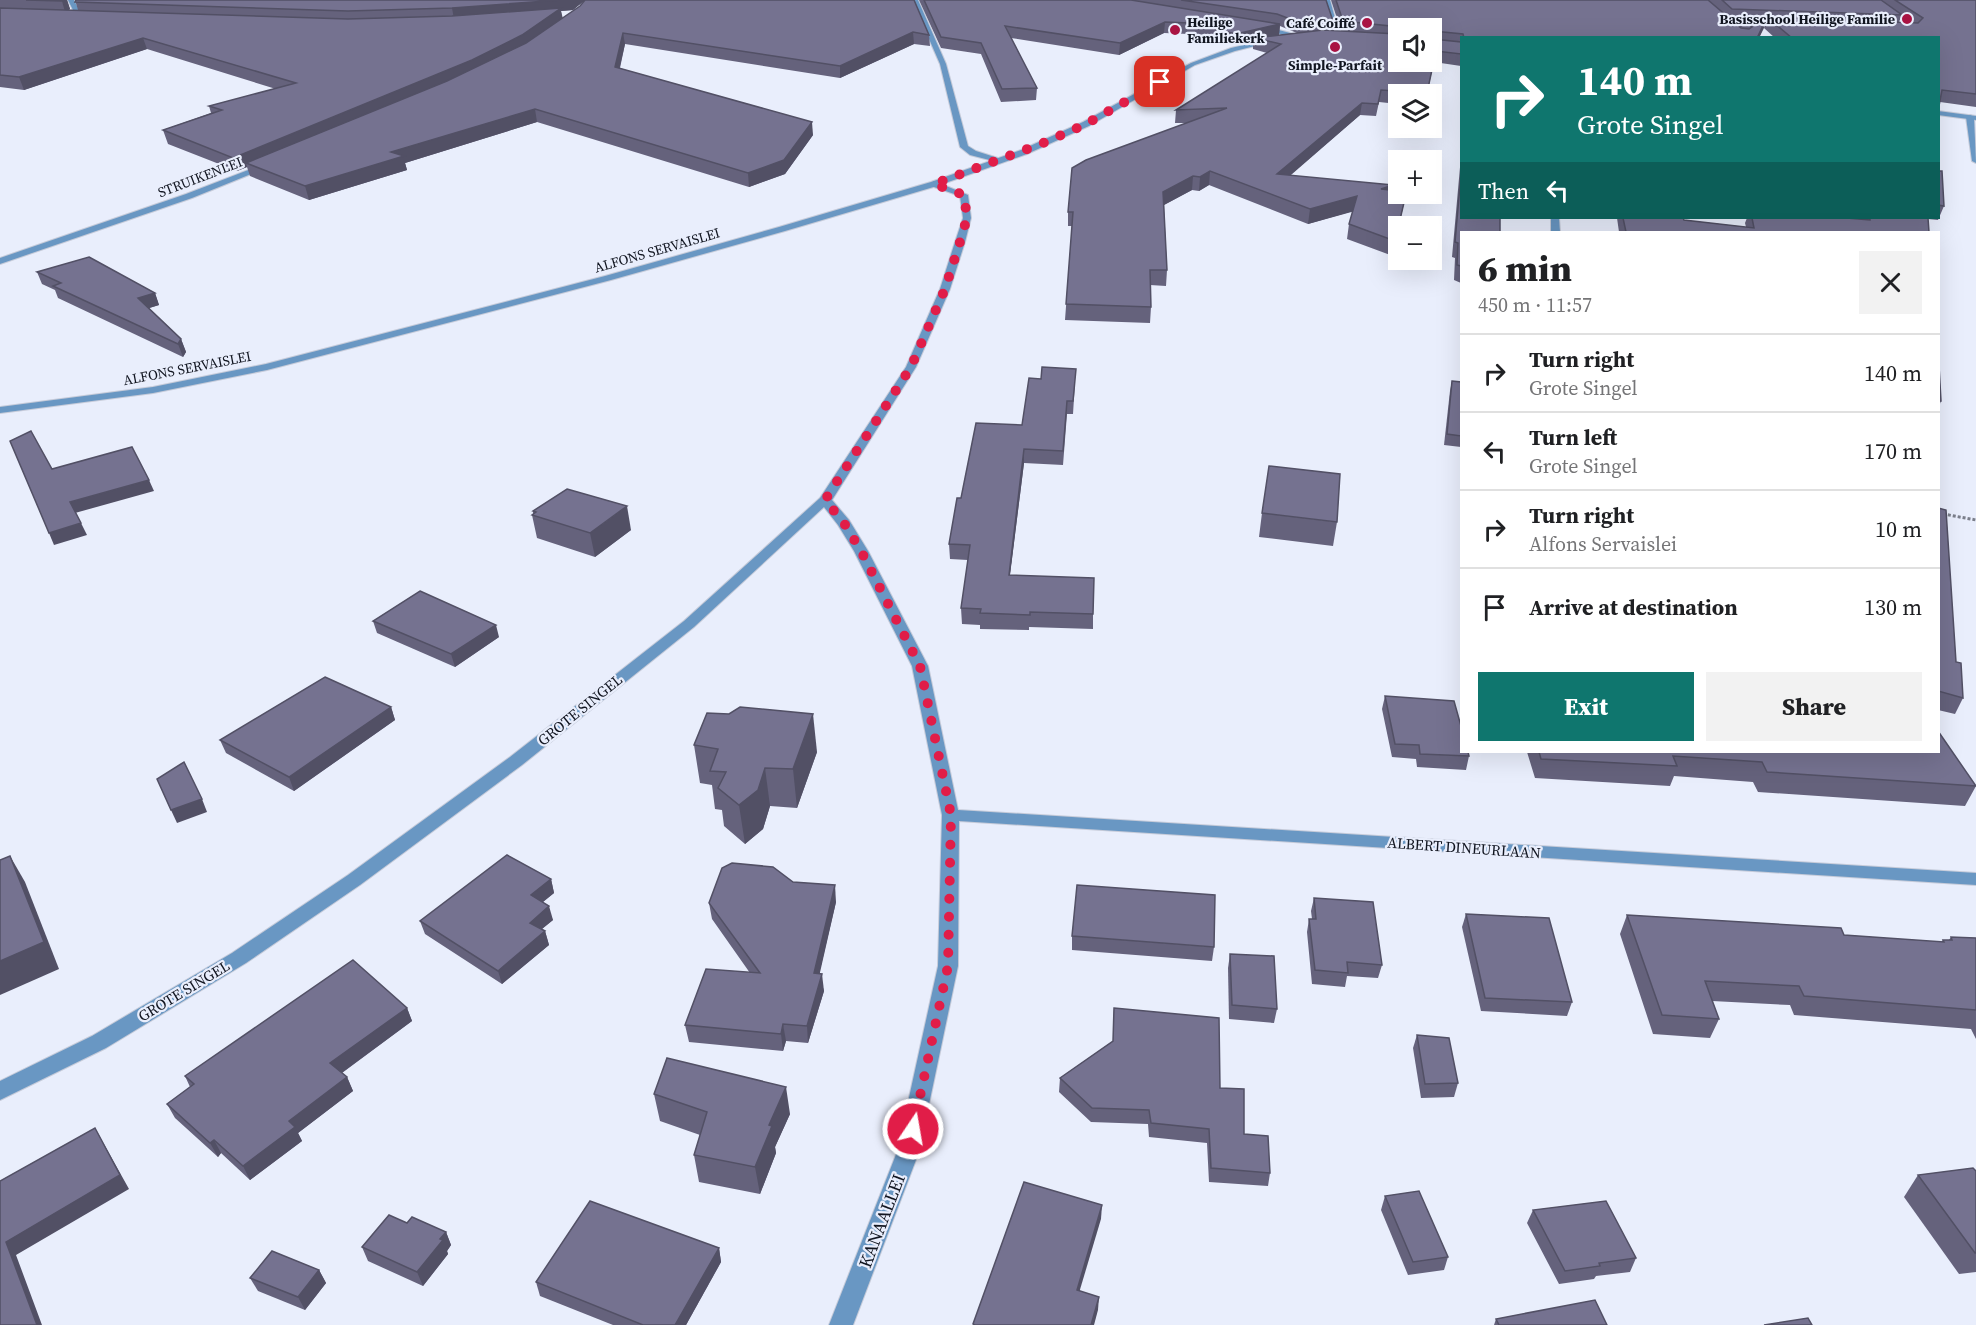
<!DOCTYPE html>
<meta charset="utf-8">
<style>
:root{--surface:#fff;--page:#f2f2f2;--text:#202124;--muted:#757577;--line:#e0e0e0;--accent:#0f766e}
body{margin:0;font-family:"Source Serif 4",serif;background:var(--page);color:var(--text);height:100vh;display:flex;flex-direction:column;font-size:22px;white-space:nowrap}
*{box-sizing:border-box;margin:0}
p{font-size:20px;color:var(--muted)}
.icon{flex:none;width:33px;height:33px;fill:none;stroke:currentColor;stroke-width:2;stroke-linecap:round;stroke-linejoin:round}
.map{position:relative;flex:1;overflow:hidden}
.panel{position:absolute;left:1460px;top:231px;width:480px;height:522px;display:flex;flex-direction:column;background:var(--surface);border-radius:0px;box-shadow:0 6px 24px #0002}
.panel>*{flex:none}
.hud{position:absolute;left:1460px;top:36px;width:480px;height:183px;border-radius:0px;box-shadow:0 6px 24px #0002;background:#0f766e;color:#fff;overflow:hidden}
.buttons{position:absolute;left:1388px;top:18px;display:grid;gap:12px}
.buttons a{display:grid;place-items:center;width:54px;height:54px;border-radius:0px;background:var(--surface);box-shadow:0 6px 24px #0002;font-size:30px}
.pin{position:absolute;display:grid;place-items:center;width:51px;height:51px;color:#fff;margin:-26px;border-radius:12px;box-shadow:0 3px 9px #0006}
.me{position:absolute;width:66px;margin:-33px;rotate:12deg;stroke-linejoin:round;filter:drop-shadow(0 0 4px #0008)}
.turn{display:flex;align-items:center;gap:21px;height:126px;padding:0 18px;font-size:27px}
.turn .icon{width:78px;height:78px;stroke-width:2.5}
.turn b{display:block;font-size:42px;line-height:51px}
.then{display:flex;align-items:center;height:57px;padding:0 18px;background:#0003;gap:12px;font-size:22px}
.round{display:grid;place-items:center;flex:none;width:63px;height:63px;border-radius:0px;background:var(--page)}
.overview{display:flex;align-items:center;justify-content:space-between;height:102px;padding:0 18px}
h1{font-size:36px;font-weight:800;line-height:45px}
.primary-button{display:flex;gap:12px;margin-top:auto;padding:12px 18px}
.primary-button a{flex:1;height:69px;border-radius:0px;background:var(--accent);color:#fff;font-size:24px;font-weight:800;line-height:69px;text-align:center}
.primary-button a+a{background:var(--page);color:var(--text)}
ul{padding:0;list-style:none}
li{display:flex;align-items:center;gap:18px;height:78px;padding:0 18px;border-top:2px solid var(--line)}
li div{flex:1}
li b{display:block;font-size:22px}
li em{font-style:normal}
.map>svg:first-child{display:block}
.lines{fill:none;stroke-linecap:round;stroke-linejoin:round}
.minor-casing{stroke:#c6cbd9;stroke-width:2}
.tertiary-casing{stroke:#c6cbd9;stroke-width:2}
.path{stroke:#7b7f8b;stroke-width:3;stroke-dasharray:3 2;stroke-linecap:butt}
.minor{fill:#6997c3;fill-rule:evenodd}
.tertiary{fill:#6997c3;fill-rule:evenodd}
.wall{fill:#65627c;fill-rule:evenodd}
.shaded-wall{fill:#525065}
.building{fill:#757290;stroke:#525065;stroke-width:1.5}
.route{stroke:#e11d48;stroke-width:10;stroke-dasharray:0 18}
.poi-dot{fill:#a91343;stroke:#e9eefc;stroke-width:2}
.labels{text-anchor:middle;stroke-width:4.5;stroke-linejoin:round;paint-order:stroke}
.far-poi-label{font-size:14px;font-weight:bold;fill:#111520;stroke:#e9eefc;text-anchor:end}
.far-street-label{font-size:14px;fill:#111520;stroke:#e9eefc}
.street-label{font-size:15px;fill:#111520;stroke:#e9eefc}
.near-street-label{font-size:18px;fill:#111520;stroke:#e9eefc}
</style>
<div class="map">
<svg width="1976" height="1325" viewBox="0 0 1976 1325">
<rect width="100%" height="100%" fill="#e9eefc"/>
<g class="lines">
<g class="minor-casing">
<g id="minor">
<polygon points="68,0 74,0 79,10 69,17 66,15 73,10"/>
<polygon points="912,0 918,0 946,64 968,146 976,151 1001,159 1001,163 970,155 960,147 940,64"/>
<polygon points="1324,0 1330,0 1340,36 1335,35"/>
<polygon points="1260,25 1298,35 1299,36 1296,38 1258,28"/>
<polygon points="1970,115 1974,117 1976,163 1972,161 1966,117"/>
<polygon points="264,164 271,166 192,198 0,264 0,258 186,194"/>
<polygon points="934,181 968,195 971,218 965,242 950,289 916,367 832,500 849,520 868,551 928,666 958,810 1976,873 1976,885 959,821 958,966 919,1152 853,1325 829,1325 897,1152 938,966 942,815 912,666 854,551 838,525 824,507 694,627 522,765 360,885 246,963 106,1048 0,1100 0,1081 92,1036 232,953 348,875 510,757 684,621 820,498 906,367 940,289 955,242 963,218 960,196 931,186 930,184"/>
<polygon points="1551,218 1559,218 1560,232 1551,232"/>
</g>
</g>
<g class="tertiary-casing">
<g id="tertiary">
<polygon points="1273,38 1275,41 1235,51 1195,65 1089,126 1027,154 937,186 785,231 611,280 267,370 153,393 0,413 0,407 153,387 266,364 605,276 779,227 931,182 1021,150 1083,122 1191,63 1231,48"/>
<polygon points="1938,111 1976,116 1976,120 1938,115"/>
</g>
</g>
<polyline class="path" points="1938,513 1976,520"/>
<use href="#minor" class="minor"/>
<use href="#tertiary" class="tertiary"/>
</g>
<g class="wall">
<polygon points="0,0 67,0 70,9 69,10 78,10 75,0 585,0 573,10 561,11 562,18 914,0 929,35 930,46 914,44 840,78 625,44 620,68 813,135 785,174 749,187 537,122 405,163 407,170 309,200 250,176 247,167 237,171 168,144 163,130 211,113 209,106 276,89 147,49 24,90 0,87"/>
<path d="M 919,0 L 1326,0 L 1333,21 L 1332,31 L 1341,31 L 1331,0 L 1976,0 L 1976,107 L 1940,102 L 1938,38 L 1775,38 L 1764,28 L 1766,21 L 1759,38 L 1461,38 L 1461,66 L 1434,62 L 1427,94 L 1398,94 L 1398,104 L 1379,102 L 1376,116 L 1360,115 L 1290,175 L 1392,190 L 1406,194 L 1399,226 L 1398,226 L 1398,232 L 1393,256 L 1347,239 L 1349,224 L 1353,211 L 1308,224 L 1209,185 L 1199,191 L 1192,190 L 1164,205 L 1167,270 L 1166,286 L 1150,285 L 1151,307 L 1150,323 L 1065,320 L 1072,226 L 1068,226 L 1068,212 L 1188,123 L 1175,123 L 1176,110 L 1267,53 L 1253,49 L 1253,41 L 1235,45 L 1189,34 L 1164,33 L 1119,55 L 1011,38 L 1037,88 L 1036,100 L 1001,102 L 981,54 L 941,48 ZM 1901,17 L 1909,23 L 1899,22 ZM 1731,20 L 1739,20 L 1737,25 ZM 1280,26 L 1297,33 L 1279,35 ZM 1398,28 L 1431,28 L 1398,62 Z"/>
<polygon points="1461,156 1461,283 1454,280 1455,258 1452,257"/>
<polygon points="1938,171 1944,206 1938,220 1928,219 1929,232 1619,232 1617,218 1683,218 1684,220 1746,227 1745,223 1747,218 1846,218 1865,219 1865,218 1938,218"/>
<polygon points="37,272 155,293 159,305 149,308 181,339 186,352 183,357 58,298 55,290 42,284"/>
<polygon points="1938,348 1941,401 1938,409"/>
<polygon points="1041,379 1075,382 1073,414 1067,414 1063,465 1024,463 1010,575 1093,614 1093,629 1029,627 1029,630 980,629 980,625 962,624 961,608 968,560 950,559 949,544 961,498 1022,425"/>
<polygon points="1452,381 1461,382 1461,447 1444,445 1450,391"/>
<polygon points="1938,508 1956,662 1963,698 1955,714 1938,710"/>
<polygon points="533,511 631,530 595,557 537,538 532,515 533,514"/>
<polygon points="1262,513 1337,522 1333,546 1259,537"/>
<polygon points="373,621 499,637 455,667 377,633"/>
<polygon points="1385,696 1469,756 1466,770 1417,767 1416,759 1392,757 1382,709"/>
<polygon points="391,707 395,720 294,791 226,753 220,740"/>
<polygon points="729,714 817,752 797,808 770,806 763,829 745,844 724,826 722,810 715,809 712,785 700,783 694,745"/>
<polygon points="1527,752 1938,752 1976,786 1965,806 1758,792 1753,782 1674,776 1670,786 1535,778"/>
<polygon points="551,879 554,893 543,902 553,920 542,929 545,931 549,945 502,984 425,934 420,921"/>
<polygon points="793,882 836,902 819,974 824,991 808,1043 786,1041 783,1051 689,1042 685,1025 750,973 712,919 709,903"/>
<polygon points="1314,898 1382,965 1378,978 1347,976 1345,987 1312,984 1307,932 1309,919 1312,919 1311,911"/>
<polygon points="1466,914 1572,1002 1567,1016 1481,1011 1462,927"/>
<polygon points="1627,915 1844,935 1941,942 1943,940 1949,940 1951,937 1976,938 1976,1039 1971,1029 1794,1015 1790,1005 1712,1001 1719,1019 1710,1038 1653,1034 1620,934"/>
<polygon points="1072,936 1214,947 1212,961 1072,950"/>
<polygon points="1230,954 1277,1009 1274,1023 1229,1019 1228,968"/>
<polygon points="407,1008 412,1021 342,1073 347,1077 353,1091 298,1133 302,1141 250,1180 221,1153 218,1157 175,1118 167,1104 190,1087 185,1076"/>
<polygon points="1114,1008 1220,1088 1244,1134 1270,1173 1268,1186 1209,1182 1207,1143 1149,1137 1148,1124 1091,1122 1059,1092 1060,1078 1113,1041"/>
<polygon points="1417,1035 1458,1083 1454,1097 1421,1098 1413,1048"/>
<polygon points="654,1094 790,1114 775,1147 776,1153 760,1194 699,1182 694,1155 700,1135 660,1121"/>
<polygon points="1976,1171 1976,1272 1959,1274 1904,1197 1918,1175"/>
<polygon points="1385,1196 1448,1257 1444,1270 1408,1275 1381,1210"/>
<polygon points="1533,1210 1636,1258 1630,1272 1596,1276 1594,1279 1559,1284 1527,1223"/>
<polygon points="407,1223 446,1232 451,1245 447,1251 448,1254 423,1286 368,1261 362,1247"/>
<polygon points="719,1248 721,1262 686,1325 613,1325 540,1296 536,1282"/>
<polygon points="319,1270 326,1283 305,1310 258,1291 250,1278"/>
<polygon points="1496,1319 1607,1325 1494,1325"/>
</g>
<g class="shaded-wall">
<polygon points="64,0 67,0 70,9 65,12 62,1"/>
<polygon points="560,0 585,0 573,10 561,11 563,19 524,46 475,72 246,163 247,167 237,171 233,158 454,19 452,8"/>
<polygon points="1767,17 1764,28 1759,38 1757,38"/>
<polygon points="1165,22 1164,33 1119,55 1120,43"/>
<polygon points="1280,24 1279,35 1254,38 1253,41 1235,45 1236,34"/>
<polygon points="913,32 914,44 840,78 840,66"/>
<polygon points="623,33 625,44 617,79 615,67"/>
<polygon points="143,38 147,49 24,90 19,77"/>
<polygon points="1362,103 1360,115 1276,188 1277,174"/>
<polygon points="535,109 537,122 405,163 407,170 309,200 305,186 391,152"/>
<polygon points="812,122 813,135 785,174 749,187 748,173"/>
<polygon points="1210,171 1209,185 1199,191 1200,177"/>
<polygon points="1193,176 1192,190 1162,206 1163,192"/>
<polygon points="1393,185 1391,199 1381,189"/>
<polygon points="1357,196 1355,211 1308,224 1310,209"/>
<polygon points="155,293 159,305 143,310 138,298"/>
<polygon points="181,339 186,352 183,357 178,344"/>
<polygon points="1024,449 1024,463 1008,590 1009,575"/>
<polygon points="149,480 154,491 75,513 70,502"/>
<polygon points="627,506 631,530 595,557 590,533"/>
<polygon points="81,523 87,535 54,545 49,533"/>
<polygon points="496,625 499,637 455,667 451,654"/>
<polygon points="391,707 395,720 294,791 289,777"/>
<polygon points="813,714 817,752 797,808 793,769"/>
<polygon points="765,768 770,806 763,829 745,844 739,805"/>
<polygon points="202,799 207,812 177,823 171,810"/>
<polygon points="10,856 25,882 59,969 0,995 0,961"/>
<polygon points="551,879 554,893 534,909 531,895"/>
<polygon points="835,885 836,902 816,990 814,973"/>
<polygon points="549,906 553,920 533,936 530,923"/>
<polygon points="545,931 549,945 502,984 498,971"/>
<polygon points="822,974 824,991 808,1043 807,1026"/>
<polygon points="407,1008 412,1021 336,1077 330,1063"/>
<polygon points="783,1024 786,1041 783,1051 781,1034"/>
<polygon points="347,1077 353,1091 298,1133 302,1141 250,1180 243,1166 289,1121"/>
<polygon points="786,1087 790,1114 775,1147 776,1153 760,1194 755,1167 769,1125"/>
<polygon points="95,1128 129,1189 16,1255 42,1325 37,1325 6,1242"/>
<polygon points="214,1140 221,1153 218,1157 210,1143"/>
<polygon points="1102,1205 1101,1219 1076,1303 1077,1290"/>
<polygon points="446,1232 451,1245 447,1251 448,1254 423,1286 417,1272"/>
<polygon points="719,1248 721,1262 686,1325 675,1325"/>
<polygon points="319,1270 326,1283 305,1310 298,1297"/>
<polygon points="1099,1297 1098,1310 1094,1325 1091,1325"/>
</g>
<g class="building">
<polygon points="26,0 64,0 62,1"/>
<polygon points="76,0 560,0 452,8 348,11 75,2"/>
<polygon points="585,0 914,0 929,35 913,32 840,66 623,33 615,67 812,122 784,160 748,173 535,109 391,152 404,156 305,186 246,163 447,81 526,43 580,6"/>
<polygon points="924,0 1131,0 1280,24 1236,34 1190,23 1165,22 1120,43 1005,26 1037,88 1002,89 981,43 941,37"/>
<polygon points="1181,0 1326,0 1333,21 1298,22 1277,14"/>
<polygon points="1336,0 1708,0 1741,28 1749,29 1752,27 1740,16 1767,17 1757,38 1464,38 1463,34 1433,31 1431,32 1431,28 1400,28 1400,27 1343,21"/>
<polygon points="1722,0 1881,0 1902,15 1732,9"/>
<polygon points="1895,0 1976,0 1976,94 1942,90 1938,111 1938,38 1792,38 1767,17 1918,23 1923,18"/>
<polygon points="0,8 348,19 452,16 561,8 522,35 472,60 233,158 163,130 222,110 209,106 296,83 143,38 19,77 0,75"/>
<polygon points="1323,30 1398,34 1398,62 1431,62 1431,34 1433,39 1461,42 1461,54 1436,51 1427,93 1381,90 1378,104 1362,103 1277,174 1393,185 1381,189 1398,191 1398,194 1406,194 1395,241 1349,224 1357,196 1310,209 1210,171 1200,177 1193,176 1163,192 1167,270 1150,270 1151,307 1066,304 1073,212 1068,212 1072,168 1086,160 1227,108 1176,110 1281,44 1254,38"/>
<polygon points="1938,171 1942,171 1944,206 1938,205"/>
<polygon points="1461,174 1461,218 1500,218 1500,232 1461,232 1461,266 1457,265 1458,243 1455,242"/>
<polygon points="1623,218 1683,218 1684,220 1754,228 1752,218 1846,218 1870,220 1870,218 1928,218 1929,232 1626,232"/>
<polygon points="89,257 155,293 138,298 181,339 178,344 53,286 61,283 37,272"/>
<polygon points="1938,348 1941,401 1938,401"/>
<polygon points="1042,367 1076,369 1073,401 1067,401 1063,451 1024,449 1009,575 1094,578 1093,614 1030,612 1030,615 980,613 981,609 961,608 970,545 949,544 957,498 961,498 976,423 1022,425 1029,378 1041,379"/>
<polygon points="1452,381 1461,382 1461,436 1447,434"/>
<polygon points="31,431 52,469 132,447 149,480 70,502 81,523 49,533 10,441"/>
<polygon points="1269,466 1340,474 1337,522 1262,513"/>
<polygon points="567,489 627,506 590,533 532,515 536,512 533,511"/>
<polygon points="1938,508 1946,510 1956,662 1961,663 1963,698 1938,691"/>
<polygon points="420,591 496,625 451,654 373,621"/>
<polygon points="325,677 391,707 289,777 220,740"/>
<polygon points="1385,696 1454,701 1461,726 1461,752 1468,752 1469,756 1420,754 1419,745 1395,744"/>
<polygon points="740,707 813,714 793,769 765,768 758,790 739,805 718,788 726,772 710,771 718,749 694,745 707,713 729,714"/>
<polygon points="1938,731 1976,786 1767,772 1762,762 1673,756 1677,766 1541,759 1539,752 1938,752"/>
<polygon points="184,762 202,799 171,810 157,779"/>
<polygon points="507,855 551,879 531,895 549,906 530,923 545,931 498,971 420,921"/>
<polygon points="10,856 44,942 0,961 0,860"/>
<polygon points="732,863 773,867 793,882 835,885 814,973 822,974 807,1026 783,1024 781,1034 685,1025 706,969 760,973 709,903 722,868"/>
<polygon points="1077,885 1215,895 1214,947 1072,936"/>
<polygon points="1314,898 1373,902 1382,965 1347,962 1348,973 1315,970 1309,919 1316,919"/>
<polygon points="1466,914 1549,918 1572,1002 1485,998"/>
<polygon points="1627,915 1841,928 1844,935 1944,942 1943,940 1952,940 1951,937 1976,938 1976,1010 1804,996 1799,986 1705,981 1719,1019 1662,1015"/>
<polygon points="1230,954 1274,956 1277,1009 1232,1005"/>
<polygon points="353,960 407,1008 330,1063 347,1077 289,1121 295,1127 243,1166 214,1140 210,1143 167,1104 194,1084 185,1076"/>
<polygon points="1114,1008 1219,1018 1220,1088 1244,1089 1244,1134 1268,1136 1270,1173 1211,1168 1209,1129 1151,1123 1149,1110 1092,1108 1060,1078 1113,1041"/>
<polygon points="1417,1035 1449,1038 1458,1083 1425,1084"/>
<polygon points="667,1058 786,1087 769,1125 772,1126 755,1167 694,1155 707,1112 654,1094"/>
<polygon points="95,1128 120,1175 6,1242 37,1325 0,1325 0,1181"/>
<polygon points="1973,1168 1976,1171 1976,1253 1975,1253 1918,1175"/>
<polygon points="1024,1182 1102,1205 1077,1290 1099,1297 1091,1325 975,1325 973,1324"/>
<polygon points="1419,1191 1448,1257 1413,1262 1385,1196"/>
<polygon points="590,1201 719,1248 675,1325 643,1325 536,1282"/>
<polygon points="1606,1201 1636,1258 1599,1263 1600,1266 1565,1271 1533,1210"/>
<polygon points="389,1215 407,1223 412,1217 446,1232 440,1239 443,1240 417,1272 362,1247"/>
<polygon points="272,1251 319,1270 298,1297 250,1278"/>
<polygon points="1595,1300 1607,1325 1499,1325 1496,1319"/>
<polygon points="1808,1318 1812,1325 1764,1325"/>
</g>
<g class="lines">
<polyline class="route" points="913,1129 948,966 951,815 920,666 861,551 844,523 825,500 911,367 945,289 960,242 967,218 964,195 934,184 1046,142 1086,124 1160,82"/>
</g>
<g class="poi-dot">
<circle cx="1907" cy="19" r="6"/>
<circle cx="1367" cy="23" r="6"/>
<circle cx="1175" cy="30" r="6"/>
<circle cx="1335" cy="47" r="6"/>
</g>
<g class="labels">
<g class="far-poi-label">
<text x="1895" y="24">Basisschool Heilige Familie</text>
<text x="1187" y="27" text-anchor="start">Heilige<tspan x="1187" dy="16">Familiekerk</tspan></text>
<text x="1355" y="28">Café Coiffé</text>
<text x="1335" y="70" text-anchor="middle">Simple-Parfait</text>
</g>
<g class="far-street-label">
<text transform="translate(200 177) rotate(-21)" y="5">STRUIKENLEI</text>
<text transform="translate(657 250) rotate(-16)" y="5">ALFONS SERVAISLEI</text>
<text transform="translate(187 368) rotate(-11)" y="5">ALFONS SERVAISLEI</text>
</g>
<g class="street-label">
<text transform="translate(580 710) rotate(-39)" y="5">GROTE SINGEL</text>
<text transform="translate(1464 848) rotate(4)" y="5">ALBERT DINEURLAAN</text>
<text transform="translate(184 991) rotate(-31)" y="5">GROTE SINGEL</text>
</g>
<g class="near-street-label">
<text transform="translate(882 1221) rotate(-69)" y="6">KANAALLEI</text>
</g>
</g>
</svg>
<div class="buttons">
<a><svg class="icon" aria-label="sound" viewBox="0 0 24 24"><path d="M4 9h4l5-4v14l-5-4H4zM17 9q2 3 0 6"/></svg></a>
<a><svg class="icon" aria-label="layers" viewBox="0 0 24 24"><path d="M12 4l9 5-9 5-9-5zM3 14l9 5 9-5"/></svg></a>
<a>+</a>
<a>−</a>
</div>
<div class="pin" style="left:1160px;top:82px;background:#d93025"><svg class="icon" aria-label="arrive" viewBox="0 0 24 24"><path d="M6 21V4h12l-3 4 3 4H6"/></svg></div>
<svg class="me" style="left:913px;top:1129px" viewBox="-20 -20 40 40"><circle r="17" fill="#e11d48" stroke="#fff" stroke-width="3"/><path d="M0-11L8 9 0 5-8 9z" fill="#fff"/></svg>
<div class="hud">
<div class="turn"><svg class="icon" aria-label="right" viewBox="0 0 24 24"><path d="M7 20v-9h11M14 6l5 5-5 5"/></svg><div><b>140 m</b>Grote Singel</div></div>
<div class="then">Then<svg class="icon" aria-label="left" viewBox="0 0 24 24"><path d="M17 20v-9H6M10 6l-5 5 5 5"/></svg></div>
</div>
<section class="panel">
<div class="overview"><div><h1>6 min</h1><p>450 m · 11:57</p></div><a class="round"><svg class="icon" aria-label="close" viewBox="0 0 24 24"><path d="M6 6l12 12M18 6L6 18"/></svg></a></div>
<ul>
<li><svg class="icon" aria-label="right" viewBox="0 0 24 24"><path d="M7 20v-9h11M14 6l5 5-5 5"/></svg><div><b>Turn right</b><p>Grote Singel</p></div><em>140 m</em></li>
<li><svg class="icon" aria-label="left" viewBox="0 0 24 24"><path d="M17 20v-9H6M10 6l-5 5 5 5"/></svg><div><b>Turn left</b><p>Grote Singel</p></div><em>170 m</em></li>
<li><svg class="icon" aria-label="right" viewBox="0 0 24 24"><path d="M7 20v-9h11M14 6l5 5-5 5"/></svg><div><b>Turn right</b><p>Alfons Servaislei</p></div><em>10 m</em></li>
<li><svg class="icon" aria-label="arrive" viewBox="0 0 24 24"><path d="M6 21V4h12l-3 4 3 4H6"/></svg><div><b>Arrive at destination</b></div><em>130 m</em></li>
</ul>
<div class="primary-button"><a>Exit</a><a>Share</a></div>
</section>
</div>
